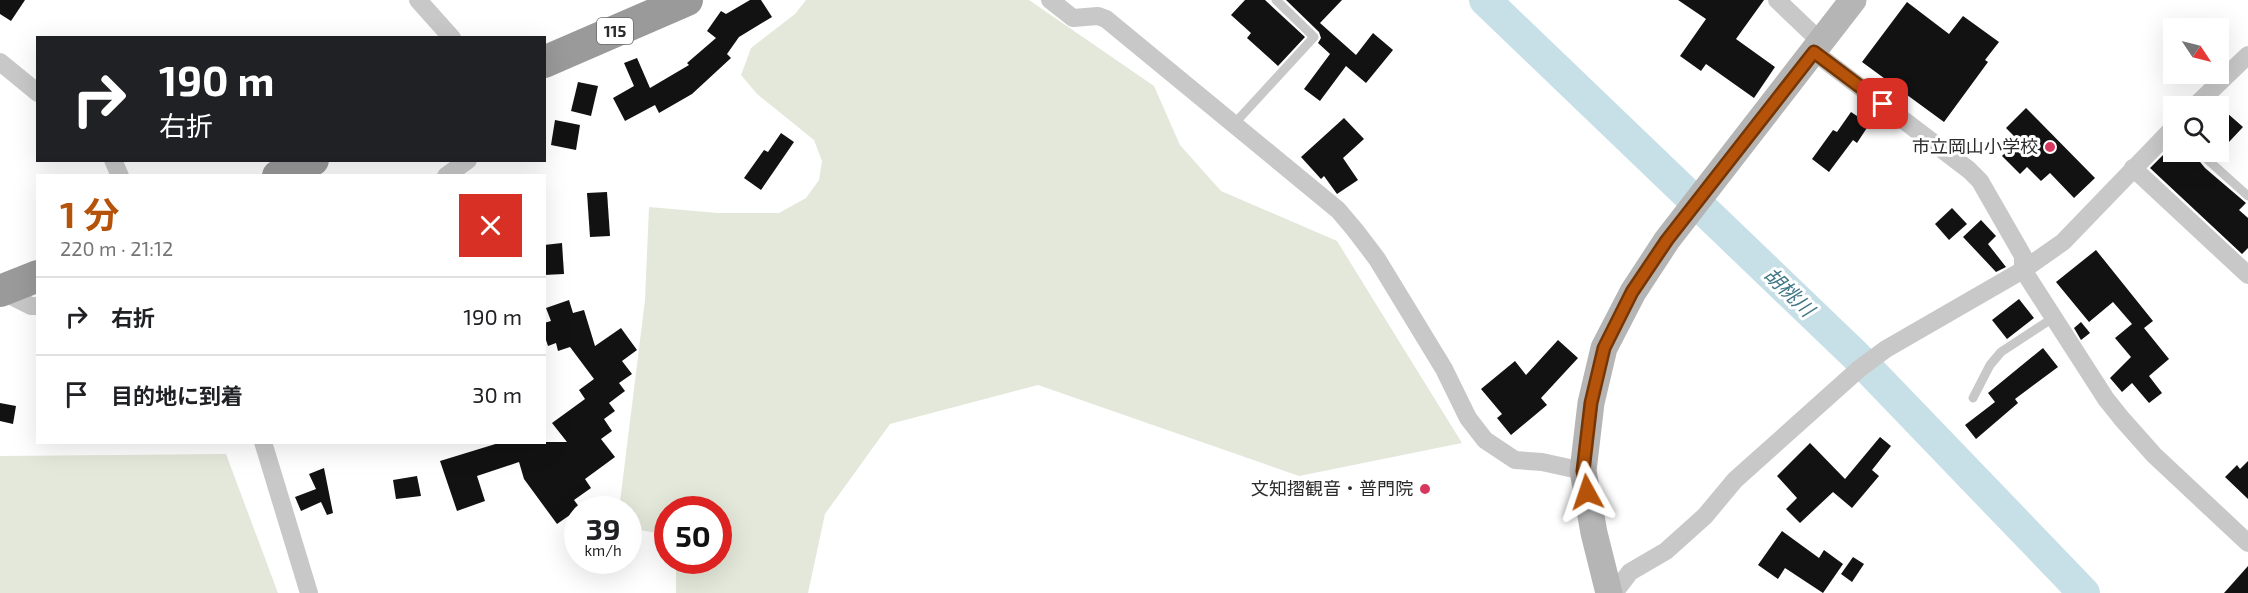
<!DOCTYPE html>
<html lang="ja">
<meta charset="utf-8">
<style>
:root{--surface:#fff;--page:#f6f6f6;--text:#202124;--muted:#757577;--line:#e0e0e0;--accent:#b45309}
body{margin:0;font-family:"Exo 2","Noto Sans JP",sans-serif;background:var(--page);color:var(--text);height:100vh;display:flex;flex-direction:column;font-size:22px;white-space:nowrap}
*{box-sizing:border-box;margin:0}
p{font-size:20px;color:var(--muted)}
.icon{flex:none;width:33px;height:33px;fill:none;stroke:currentColor;stroke-width:2;stroke-linecap:round;stroke-linejoin:round}
.map{position:relative;flex:1;overflow:hidden}
.details{position:absolute;left:36px;top:174px;width:510px;height:270px;display:flex;flex-direction:column;background:var(--surface);border-radius:0px;box-shadow:0 6px 24px #0002}
.details>*{flex:none}
.hud{position:absolute;left:36px;top:36px;width:510px;height:126px;border-radius:0px;box-shadow:0 6px 24px #0002;background:#202124;color:#fff;overflow:hidden}
.needle{width:39px;rotate:125deg}
.buttons{position:absolute;left:2163px;top:18px;display:grid;gap:12px}
.buttons a{display:grid;place-items:center;width:66px;height:66px;border-radius:0px;background:var(--surface);box-shadow:0 6px 24px #0002;font-size:30px}
.speed{position:absolute;left:564px;top:496px;display:flex;gap:12px;font-size:30px;font-weight:700;text-align:center}
.speed>*{display:grid;place-content:center;width:78px;height:78px;border-radius:50%;background:var(--surface);box-shadow:0 6px 24px #0002;line-height:1}
.speed small{font-size:15px;font-weight:400}
.speed .limit{border:9px solid #d22;background:#fff;color:#111}
.pin{position:absolute;display:grid;place-items:center;width:51px;height:51px;color:#fff;margin:-26px;border-radius:12px;box-shadow:0 3px 9px #0006}
.me{position:absolute;width:66px;margin:-33px;rotate:355deg;stroke-linejoin:round;filter:drop-shadow(0 0 4px #0008)}
.turn{display:flex;align-items:center;gap:21px;height:126px;padding:0 24px;font-size:27px}
.turn .icon{width:78px;height:78px;stroke-width:2.5}
.turn b{display:block;font-size:42px;line-height:51px}
.round{display:grid;place-items:center;flex:none;width:63px;height:63px;border-radius:0px;background:var(--page)}
.head{display:flex;align-items:center;justify-content:space-between;height:102px;padding:0 24px}
h1{font-size:36px;font-weight:700;line-height:45px;color:var(--accent)}
ul{padding:0;list-style:none}
li{display:flex;align-items:center;gap:18px;height:78px;padding:0 24px;border-top:2px solid var(--line)}
li div{flex:1}
li b{display:block;font-size:22px}
li em{font-style:normal}
.map>svg:first-child{display:block}
.green{fill:#e4e8da}
.lines{fill:none;stroke-linecap:round;stroke-linejoin:round}
.river{stroke:#c7e0e7;stroke-width:32}
.building{fill:#121212}
.service{stroke:#c8c8c8;stroke-width:9}
.minor{stroke:#c8c8c8;stroke-width:18}
.secondary{stroke:#b5b5b5;stroke-width:27}
.trunk{stroke:#9a9a9a;stroke-width:32}
.route-casing{stroke:#753606;stroke-width:15}
.route{stroke:#b45309;stroke-width:10}
.poi-dot{fill:#d7395e;stroke:#fff;stroke-width:2}
.labels{text-anchor:middle;stroke-width:6;stroke-linejoin:round;paint-order:stroke}
.shield{fill:#fff;stroke:#6b6b6b;stroke-width:1.5}
.shield-label{font-size:16px;font-weight:bold;fill:#2b2b2b}
.poi-label{font-size:18px;fill:#2b2b2b;stroke:#fff;text-anchor:end}
.water-label{font-size:20px;font-style:italic;fill:#417786;stroke:#fff}
</style>
<div class="map">
<svg width="2248" height="593" viewBox="0 0 2248 593">
<rect width="100%" height="100%" fill="#fff"/>
<g class="green">
<polygon points="806,0 1029,0 1154,86 1180,145 1221,191 1337,241 1462,443 1299,476 1038,385 890,424 825,514 808,593 676,593 676,561 718,561 718,510 668,510 667,535 629,528 628,510 619,510 645,300 649,207 718,213 779,213 806,198 819,180 822,161 814,140 757,94 741,75 751,48 795,14"/>
<polygon points="226,454 278,593 0,593 0,456"/>
</g>
<g class="lines">
<polyline class="river" points="1485,0 1854,354 2084,593"/>
</g>
<g class="building">
<polygon points="0,0 25,0 11,21 0,14"/>
<polygon points="750,0 761,0 772,17 739,37 727,54 731,58 692,94 659,113 655,105 625,121 613,98 634,86 624,63 637,58 650,88 689,65 687,63 716,38 707,31 721,11 726,14"/>
<polygon points="1245,0 1265,0 1305,37 1278,66 1247,38 1251,33 1231,15"/>
<polygon points="1286,0 1342,0 1320,23 1356,55 1373,33 1393,50 1366,83 1346,66 1320,101 1304,89 1330,54 1318,43 1321,38 1319,32"/>
<polygon points="1678,0 1764,0 1736,39 1775,67 1754,98 1706,64 1701,71 1680,56 1706,19"/>
<polygon points="1907,2 1949,34 1963,16 1999,42 1985,60 1988,62 1944,122 1862,62"/>
<polygon points="578,82 598,86 591,116 571,111"/>
<polygon points="1866,105 1876,114 1857,143 1853,140 1829,172 1812,159 1833,130 1837,132 1851,112 1857,116"/>
<polygon points="2218,105 2243,127 2215,157 2209,152 2218,152"/>
<polygon points="2026,108 2095,178 2074,198 2050,173 2041,181 2027,167 2020,174 2002,156 2018,140 2006,128"/>
<polygon points="1344,118 1364,139 1343,158 1358,180 1337,194 1324,176 1321,179 1301,157"/>
<polygon points="555,120 580,125 576,150 551,145"/>
<polygon points="781,133 794,142 761,190 744,178 764,150 768,152"/>
<polygon points="2171,152 2192,152 2205,168 2246,203 2239,210 2248,218 2248,248 2242,254 2150,168 2165,153 2167,155"/>
<polygon points="607,192 610,236 590,237 587,193"/>
<polygon points="1952,208 1967,224 1949,240 1935,224"/>
<polygon points="1981,220 1996,236 1988,244 2006,267 1996,272 1963,237"/>
<polygon points="562,243 564,274 544,275 544,245"/>
<polygon points="2096,250 2153,321 2144,328 2169,359 2149,376 2162,393 2149,403 2132,383 2122,392 2110,378 2131,357 2115,338 2132,324 2113,302 2089,322 2056,282"/>
<polygon points="2019,299 2034,318 2007,339 1992,320"/>
<polygon points="569,300 573,313 584,310 595,346 621,328 637,350 622,361 632,374 619,383 625,391 609,403 615,411 604,419 612,431 601,439 615,457 585,479 591,488 574,500 580,508 557,524 524,479 519,462 477,476 485,501 457,511 440,461 502,442 567,442 552,423 585,399 579,390 594,379 570,347 558,351 556,343 548,346 544,334 544,323 551,321 546,308"/>
<polygon points="2081,322 2090,333 2081,340 2074,328"/>
<polygon points="1558,340 1578,358 1541,398 1547,405 1511,435 1497,418 1502,414 1481,389 1515,361 1526,375"/>
<polygon points="2043,348 2058,367 2015,399 2018,403 1976,439 1965,425 1995,402 1988,393"/>
<polygon points="0,403 16,406 13,424 0,421"/>
<polygon points="1880,437 1891,446 1872,470 1879,476 1852,508 1833,492 1800,523 1786,509 1797,498 1777,476 1810,443 1845,479"/>
<polygon points="2248,461 2248,499 2225,477 2237,465 2240,469"/>
<polygon points="324,468 333,513 327,515 321,502 301,511 295,497 316,489 309,474"/>
<polygon points="417,476 421,496 396,499 393,480"/>
<polygon points="1782,531 1819,558 1824,550 1843,564 1823,593 1785,568 1778,579 1758,565"/>
<polygon points="1853,557 1864,564 1852,582 1841,574"/>
<polygon points="2248,566 2248,593 2224,593"/>
</g>
<g class="lines">
<g class="service">
<polyline points="1234,124 1314,37 1276,0"/>
<polyline points="2199,152 2248,196"/>
<polyline points="1973,398 1990,365 2001,352 2053,318"/>
</g>
<g class="minor">
<polyline points="418,0 452,38"/>
<polyline points="1050,0 1073,18 1098,16 1106,19 1338,210 1355,230 1377,259 1444,369 1468,418 1485,440 1515,460 1542,462 1583,471"/>
<polyline points="1777,0 1821,42"/>
<polyline points="1814,52 1969,170 1980,181 2023,256 2023,270 2106,399 2122,419 2154,455 2248,543"/>
<polyline points="0,62 38,93"/>
<polyline points="2195,106 2248,55"/>
<polyline points="113,160 120,176"/>
<polyline points="2133,168 2248,275"/>
<polyline points="446,176 468,160"/>
<polyline points="1,291 31,306 38,306"/>
<polyline points="263,442 309,593"/>
<polyline points="1614,593 1630,572 1666,551 1705,516 1735,480 1859,369 1886,349 2023,270 2063,242 2174,127"/>
</g>
<polyline class="secondary" points="1609,593 1594,533 1583,471 1591,403 1604,348 1633,292 1667,240 1853,0"/>
<g class="trunk">
<polyline points="544,62 687,0"/>
<polyline points="278,176 313,160"/>
<polyline points="0,291 38,276"/>
</g>
</g>
<g class="lines">
<g class="route-casing">
<polyline id="route" points="1587,492 1583,471 1591,403 1604,348 1632,292 1667,240 1814,52 1883,104"/>
</g>
<use href="#route" class="route"/>
</g>
<g class="poi-dot">
<circle cx="2050" cy="147" r="6"/>
<circle cx="1425" cy="489" r="6"/>
</g>
<g class="labels">
<rect class="shield" x="597" y="18" width="36" height="26" rx="4.5"/>
<g class="shield-label">
<text x="615" y="37">115</text>
</g>
<g class="poi-label">
<text x="2038" y="153">市立岡山小学校</text>
<text x="1413" y="495">文知摺観音・普門院</text>
</g>
<g class="water-label">
<text transform="translate(1789 292) rotate(44)" y="7">胡桃川</text>
</g>
</g>
</svg>
<div class="buttons">
<a><svg class="needle" viewBox="-14 -14 28 28"><path d="M0-13l5 13h-10z" fill="#e53935"/><path d="M0 13l5-13h-10z" fill="#757577"/></svg></a>
<a><svg class="icon" aria-label="search" viewBox="0 0 24 24"><circle cx="10" cy="10" r="6"/><path d="M15 15l6 6"/></svg></a>
</div>
<div class="speed"><div>39<small>km/h</small></div><div class="limit">50</div></div>
<div class="pin" style="left:1883px;top:104px;background:#d93025"><svg class="icon" aria-label="arrive" viewBox="0 0 24 24"><path d="M6 21V4h12l-3 4 3 4H6"/></svg></div>
<svg class="me" style="left:1587px;top:492px" viewBox="-20 -20 40 40"><path d="M0-17L14 15 0 8-14 15z" fill="#b45309" stroke="#fff" stroke-width="4"/></svg>
<div class="hud">
<div class="turn"><svg class="icon" aria-label="right" viewBox="0 0 24 24"><path d="M7 20v-9h11M14 6l5 5-5 5"/></svg><div><b>190 m</b>右折</div></div>
</div>
<section class="details">
<div class="head"><div><h1>1 分</h1><p>220 m · 21:12</p></div><a class="round" style="background:#d93025;color:#fff"><svg class="icon" aria-label="close" viewBox="0 0 24 24"><path d="M6 6l12 12M18 6L6 18"/></svg></a></div>
<ul>
<li><svg class="icon" aria-label="right" viewBox="0 0 24 24"><path d="M7 20v-9h11M14 6l5 5-5 5"/></svg><div><b>右折</b></div><em>190 m</em></li>
<li><svg class="icon" aria-label="arrive" viewBox="0 0 24 24"><path d="M6 21V4h12l-3 4 3 4H6"/></svg><div><b>目的地に到着</b></div><em>30 m</em></li>
</ul>
</section>
</div>
